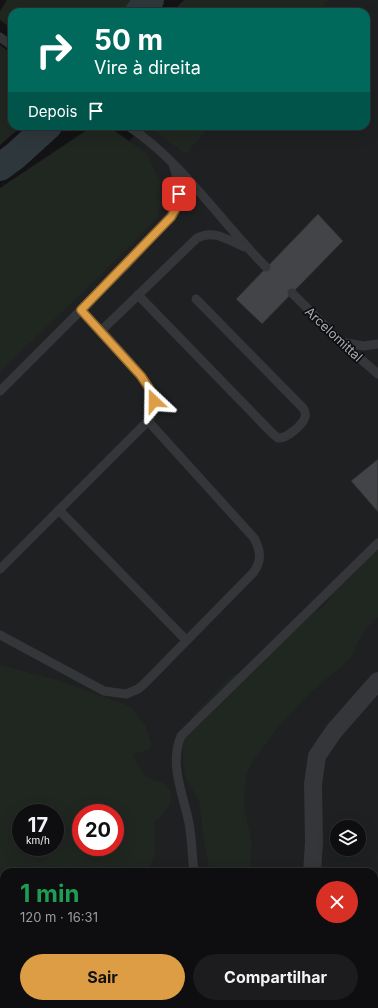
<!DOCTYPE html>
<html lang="pt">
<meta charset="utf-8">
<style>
:root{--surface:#0e0e10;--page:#1c1c1e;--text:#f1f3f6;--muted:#9b9c9f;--line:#2e2e30;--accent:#dc9d44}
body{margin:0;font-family:Inter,sans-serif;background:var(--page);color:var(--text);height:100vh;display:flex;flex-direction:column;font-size:15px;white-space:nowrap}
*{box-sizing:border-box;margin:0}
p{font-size:13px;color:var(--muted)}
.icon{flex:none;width:22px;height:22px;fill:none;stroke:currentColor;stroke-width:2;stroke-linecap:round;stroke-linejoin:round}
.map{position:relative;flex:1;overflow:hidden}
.side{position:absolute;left:0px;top:868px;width:378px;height:140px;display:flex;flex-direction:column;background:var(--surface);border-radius:12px 12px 0 0;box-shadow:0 4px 16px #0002,0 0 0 1px var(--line)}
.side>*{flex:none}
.banner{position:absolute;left:8px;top:8px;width:362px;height:122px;border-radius:12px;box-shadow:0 4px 16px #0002,0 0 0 1px var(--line);background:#00695c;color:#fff;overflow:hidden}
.buttons{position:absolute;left:330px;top:820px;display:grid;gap:8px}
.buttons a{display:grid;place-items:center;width:36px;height:36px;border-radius:50%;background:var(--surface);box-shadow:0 4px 16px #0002,0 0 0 1px var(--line);font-size:20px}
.speed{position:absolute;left:12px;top:804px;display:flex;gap:8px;font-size:20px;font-weight:700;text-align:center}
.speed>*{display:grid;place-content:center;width:52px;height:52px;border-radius:50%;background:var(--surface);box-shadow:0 4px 16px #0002,0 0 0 1px var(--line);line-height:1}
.speed small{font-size:10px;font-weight:400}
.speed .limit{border:6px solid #d22;background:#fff;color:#111}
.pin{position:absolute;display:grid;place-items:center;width:34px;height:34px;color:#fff;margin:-17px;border-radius:8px;box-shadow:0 2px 6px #0006}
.me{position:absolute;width:44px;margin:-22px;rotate:337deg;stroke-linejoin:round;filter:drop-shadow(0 0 3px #0008)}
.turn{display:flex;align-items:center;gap:14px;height:84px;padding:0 20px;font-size:18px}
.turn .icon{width:52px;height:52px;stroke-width:2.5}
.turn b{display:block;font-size:28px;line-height:34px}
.then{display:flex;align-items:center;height:38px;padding:0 20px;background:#0003;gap:8px;font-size:15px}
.round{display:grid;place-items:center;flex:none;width:42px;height:42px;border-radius:21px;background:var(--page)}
.head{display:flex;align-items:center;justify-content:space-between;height:68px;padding:0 20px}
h1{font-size:24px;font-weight:700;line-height:30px;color:#1e9e55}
.primary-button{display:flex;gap:8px;margin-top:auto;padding:8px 20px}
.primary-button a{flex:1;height:46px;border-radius:24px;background:var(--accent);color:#111;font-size:16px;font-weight:700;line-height:46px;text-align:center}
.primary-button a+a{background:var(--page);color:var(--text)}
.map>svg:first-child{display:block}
.built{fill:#1f2022;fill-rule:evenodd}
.green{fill:#202620;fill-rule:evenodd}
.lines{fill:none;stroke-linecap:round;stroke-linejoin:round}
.river{stroke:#2e373c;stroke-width:28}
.building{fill:#424447;stroke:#2e2e30}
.service{stroke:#353639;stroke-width:9}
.minor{stroke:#353639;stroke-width:18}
.route-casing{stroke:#8f662c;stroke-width:10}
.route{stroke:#dc9d44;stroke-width:7}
.labels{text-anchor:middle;stroke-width:3.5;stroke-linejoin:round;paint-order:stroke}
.street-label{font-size:13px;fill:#a7abb3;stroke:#0e0e10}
</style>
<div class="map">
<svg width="378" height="1008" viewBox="0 0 378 1008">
<rect width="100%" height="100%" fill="#131315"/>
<path class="built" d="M 280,0 L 378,0 L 378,1008 L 0,1008 L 0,261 L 145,126 L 366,126 L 366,12 L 267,12 ZM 21,813 L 55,813 L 55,847 L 21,847 ZM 81,813 L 115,813 L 115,847 L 81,847 ZM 337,827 L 359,827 L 359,849 L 337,849 ZM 4,872 L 374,872 L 374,1004 L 4,1004 Z"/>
<g class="green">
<polygon points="7,0 135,0 126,12 12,12 12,29 0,20 0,11"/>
<polygon points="184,0 329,0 318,12 172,12"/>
<polygon points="0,45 12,54 12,126 22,126 0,145"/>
<polygon points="93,126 108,126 147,154 160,182 161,202 158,216 131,245 0,372 0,188"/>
<polygon points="147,126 210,126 186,154"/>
<polygon points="378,548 378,617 367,628 358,642 353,655 340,668 311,692 279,726 268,742 254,759 249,769 246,776 244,805 252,844 250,872 210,872 203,838 199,801 185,777 183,764 183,738 185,728 195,713 230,677 259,663 315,611 323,607 335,590"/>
<path d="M 0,665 L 57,680 L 130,706 L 146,726 L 152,746 L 148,750 L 133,754 C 136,763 142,775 151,779 C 155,781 162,781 166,785 C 178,796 166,816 155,821 L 155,852 L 149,872 L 4,872 L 4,1004 L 142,1004 L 141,1008 L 0,1008 ZM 21,813 L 55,813 L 55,847 L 21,847 ZM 81,813 L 115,813 L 115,847 L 81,847 Z"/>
<polygon points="201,1004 230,1004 229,1008 199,1008"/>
</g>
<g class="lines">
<g class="river">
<polyline points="139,12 150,0"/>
<polyline points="0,167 15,156 48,126"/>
</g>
</g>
<g class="building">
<polygon points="318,214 343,241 262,324 236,299"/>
<polygon points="378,459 378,512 351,481"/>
</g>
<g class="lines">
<g class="service">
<polyline points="0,37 12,46"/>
<path d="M 128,126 C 183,162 220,221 266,267"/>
<polyline points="292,293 340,341 378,374"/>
<path d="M 138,295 L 272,433 L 278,438 C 286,439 303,425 305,417 C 306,414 305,411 303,408 L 196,299"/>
<path d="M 101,331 L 197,238 C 214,229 228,240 244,247"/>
<polyline points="341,342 364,346 378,344"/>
<path d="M 0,391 L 128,263 L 171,217 C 183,200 179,182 173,164"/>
<polyline points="59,510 186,640"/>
<path d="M 0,569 L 148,421 C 152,415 155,409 154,401 C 149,377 99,329 81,310"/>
<path d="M 0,635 L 104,691 L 126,694 L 138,689 L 144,684 L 253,573 C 262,561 261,551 254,538 L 148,421"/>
<path d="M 194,872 C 192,856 192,839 189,823 C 183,794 169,764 181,736 L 378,543"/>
<polyline points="186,1008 188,1004"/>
</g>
<g class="minor">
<polyline points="312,872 314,842 313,784 317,756 334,731 378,681"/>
<polyline points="374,909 378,910"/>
<polyline points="374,994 378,987"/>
<polyline points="254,1008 255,1004"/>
<polyline points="366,1008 369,1004"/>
</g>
</g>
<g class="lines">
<g class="route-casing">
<polyline id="route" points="154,401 149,388 141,376 81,310 171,217 175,210 179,194"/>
</g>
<use href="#route" class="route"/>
</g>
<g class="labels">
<g class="street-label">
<text transform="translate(334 334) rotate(43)" y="5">Arcelomittal</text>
</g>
</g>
</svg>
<div class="buttons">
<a><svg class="icon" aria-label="layers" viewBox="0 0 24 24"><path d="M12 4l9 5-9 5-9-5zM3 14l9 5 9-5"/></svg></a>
</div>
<div class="speed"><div>17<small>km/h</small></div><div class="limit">20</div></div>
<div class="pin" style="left:179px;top:194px;background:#d93025"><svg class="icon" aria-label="arrive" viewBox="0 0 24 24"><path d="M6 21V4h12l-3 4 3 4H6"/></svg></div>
<svg class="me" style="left:154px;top:401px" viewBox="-20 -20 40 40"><path d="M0-17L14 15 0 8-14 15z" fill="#dc9d44" stroke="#fff" stroke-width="4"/></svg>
<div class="banner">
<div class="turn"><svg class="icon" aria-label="right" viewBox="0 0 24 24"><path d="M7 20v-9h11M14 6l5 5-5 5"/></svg><div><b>50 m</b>Vire à direita</div></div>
<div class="then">Depois<svg class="icon" aria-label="arrive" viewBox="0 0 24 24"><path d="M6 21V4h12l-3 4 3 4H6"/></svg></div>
</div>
<section class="side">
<div class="head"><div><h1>1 min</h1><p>120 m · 16:31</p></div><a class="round" style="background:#d93025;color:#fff"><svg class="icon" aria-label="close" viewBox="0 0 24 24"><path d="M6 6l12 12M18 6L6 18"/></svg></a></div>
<div class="primary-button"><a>Sair</a><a>Compartilhar</a></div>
</section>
</div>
